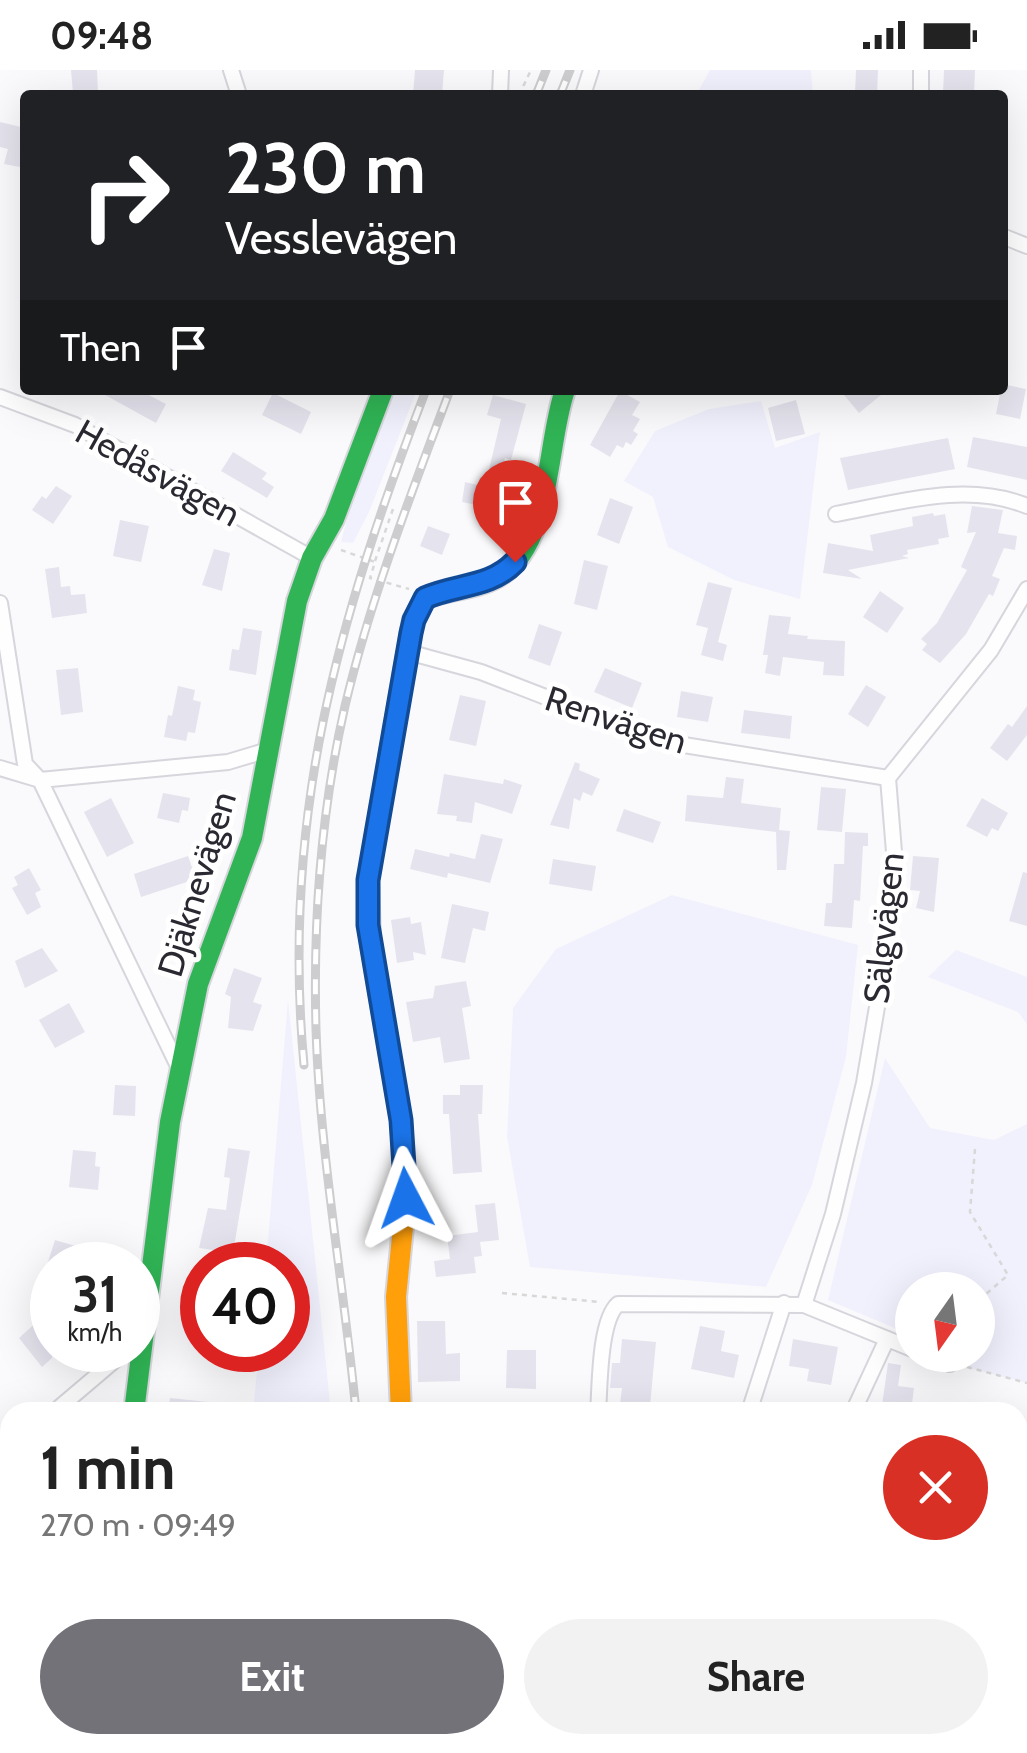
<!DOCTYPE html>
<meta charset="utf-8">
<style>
:root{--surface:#fff;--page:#f2f2f2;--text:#222;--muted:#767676;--accent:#737279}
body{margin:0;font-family:Cabin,sans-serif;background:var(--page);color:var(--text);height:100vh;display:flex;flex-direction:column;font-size:38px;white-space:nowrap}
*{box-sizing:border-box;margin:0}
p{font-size:32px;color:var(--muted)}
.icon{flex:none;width:55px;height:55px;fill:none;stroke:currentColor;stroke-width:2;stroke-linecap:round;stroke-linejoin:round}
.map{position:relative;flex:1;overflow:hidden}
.side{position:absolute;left:0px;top:1332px;width:1028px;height:352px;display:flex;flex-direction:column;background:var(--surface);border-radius:30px 30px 0 0;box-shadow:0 10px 40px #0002}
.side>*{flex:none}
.hud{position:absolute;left:20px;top:20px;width:988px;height:305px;border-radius:10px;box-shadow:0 10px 40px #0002;background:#202124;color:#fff;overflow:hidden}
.needle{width:65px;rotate:194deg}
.controls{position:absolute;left:895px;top:1202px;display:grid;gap:20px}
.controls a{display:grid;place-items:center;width:100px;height:100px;border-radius:50%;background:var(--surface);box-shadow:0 10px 40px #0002;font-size:50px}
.speed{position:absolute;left:30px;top:1172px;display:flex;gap:20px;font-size:50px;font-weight:700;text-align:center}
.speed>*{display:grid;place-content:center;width:130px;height:130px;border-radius:50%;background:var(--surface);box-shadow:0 10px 40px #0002;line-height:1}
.speed small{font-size:25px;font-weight:400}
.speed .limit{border:15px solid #d22;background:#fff;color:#111}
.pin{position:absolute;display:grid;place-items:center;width:85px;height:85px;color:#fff;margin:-102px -42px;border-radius:50% 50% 50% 0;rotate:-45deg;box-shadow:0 0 10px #0007}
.pin .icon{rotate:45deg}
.me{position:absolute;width:110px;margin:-55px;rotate:356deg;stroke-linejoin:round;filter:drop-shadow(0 0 8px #0008)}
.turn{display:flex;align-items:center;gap:35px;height:210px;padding:0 40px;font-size:45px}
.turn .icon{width:130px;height:130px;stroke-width:2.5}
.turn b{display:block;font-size:70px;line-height:85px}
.then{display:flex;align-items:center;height:95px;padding:0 40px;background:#0003;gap:20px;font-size:38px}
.round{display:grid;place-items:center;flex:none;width:105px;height:105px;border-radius:52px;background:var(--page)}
.overview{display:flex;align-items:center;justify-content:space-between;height:170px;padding:0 40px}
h1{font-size:60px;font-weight:800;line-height:75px}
.cta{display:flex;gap:20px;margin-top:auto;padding:20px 40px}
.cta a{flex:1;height:115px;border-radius:60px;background:var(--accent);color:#fff;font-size:40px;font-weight:800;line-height:115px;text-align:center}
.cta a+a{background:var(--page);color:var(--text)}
.status{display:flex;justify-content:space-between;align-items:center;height:70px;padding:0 50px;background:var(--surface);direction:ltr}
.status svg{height:28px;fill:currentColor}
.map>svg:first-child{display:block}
.green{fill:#f1f1fd}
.building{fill:#e5e4ee}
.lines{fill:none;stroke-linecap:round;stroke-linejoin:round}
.street-casing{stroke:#d6d6dc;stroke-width:18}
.fast-casing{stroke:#d6d6dc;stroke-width:24}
.slow-casing{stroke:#d6d6dc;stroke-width:24}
.path{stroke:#d8d8d9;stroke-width:2.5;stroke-dasharray:5 5;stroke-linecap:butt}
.street{stroke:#fefeff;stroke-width:14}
.fast{stroke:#30b455;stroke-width:20}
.slow{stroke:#ff9f0a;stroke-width:20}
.rail-casing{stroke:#cdccce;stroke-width:9}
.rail{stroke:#fff;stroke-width:5;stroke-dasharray:15;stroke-linecap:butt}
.route-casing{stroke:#114b97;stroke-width:25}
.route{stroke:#1a73e8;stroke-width:18}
.labels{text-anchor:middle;stroke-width:10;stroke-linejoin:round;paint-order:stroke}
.street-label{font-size:35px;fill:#2a2932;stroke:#fff}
</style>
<div class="status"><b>09:48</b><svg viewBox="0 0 49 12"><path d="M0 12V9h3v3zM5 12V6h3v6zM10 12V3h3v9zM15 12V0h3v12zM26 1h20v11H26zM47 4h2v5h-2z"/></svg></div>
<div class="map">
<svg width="1027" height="1683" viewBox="0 0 1027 1683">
<rect width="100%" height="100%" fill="#fafafc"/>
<g class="green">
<polygon points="710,0 811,0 813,25 696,25"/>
<polygon points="393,320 417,320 369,442 353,473 341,472 351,433"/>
<polygon points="761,331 775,378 820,362 800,529 734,510 668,477 653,427 624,411 655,361 709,339"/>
<polygon points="672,825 858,875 846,987 812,1115 766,1217 530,1197 507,1067 513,938 556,879"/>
<polygon points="956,880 1027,907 1027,954 1018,942 928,907"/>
<polygon points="288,929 331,1342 253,1342 259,1280 288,1280 288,1195 266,1195"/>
<polygon points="885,988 930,1058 994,1070 1027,1054 1027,1313 969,1298 963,1285 978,1285 978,1220 912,1220 912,1260 904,1262 828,1230"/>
</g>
<g class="building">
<polygon points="71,0 97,0 98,22 73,24"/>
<polygon points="415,0 444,0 442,25 413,25"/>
<polygon points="856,0 878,0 877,25 855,25"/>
<polygon points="944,0 975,0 974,25 943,25"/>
<polygon points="0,52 25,58 25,98 4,94 8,79 0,77"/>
<polygon points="1002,314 1026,319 1020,349 996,344"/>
<polygon points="96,320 139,320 166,334 156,353"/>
<polygon points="840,320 887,320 859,343"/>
<polygon points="620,321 640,332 632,345 640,349 633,361 638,364 631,375 626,372 623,378 617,375 610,387 590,375"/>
<polygon points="273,323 311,342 301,364 262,345"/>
<polygon points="493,325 526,334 511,390 505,388 495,439 462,432 465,412 478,415 480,407 487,408 501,349 487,345"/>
<polygon points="796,330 805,364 776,371 768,338"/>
<polygon points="973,367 1027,377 1027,410 967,397"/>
<polygon points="948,368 955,399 848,420 840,388"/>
<polygon points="233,382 267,403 262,409 274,417 267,428 221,401"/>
<polygon points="56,416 72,426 53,454 32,440 42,426 46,429"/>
<polygon points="610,428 633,437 619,474 597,465"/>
<polygon points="972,436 1003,440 998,463 1017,466 1015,480 1004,478 992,506 1000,509 993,526 989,524 966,564 940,593 922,580 927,574 921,569 937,553 967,500 961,497 976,462 967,463"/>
<polygon points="933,443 934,446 945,444 949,467 938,469 939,474 907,480 908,484 902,486 909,488 848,500 862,509 823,503 828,473 873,481 870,465 913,456 912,447"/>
<polygon points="120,450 149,456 141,492 113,486"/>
<polygon points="428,456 450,464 442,485 420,476"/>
<polygon points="214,479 230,483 222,521 202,515"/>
<polygon points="584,490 608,496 597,540 574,534"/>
<polygon points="59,497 61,517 70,516 71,525 85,524 87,543 52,548 45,499"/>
<polygon points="708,512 732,518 718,572 727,575 723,591 701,585 708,558 696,555"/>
<polygon points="880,521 904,538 887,563 863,547"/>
<polygon points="769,545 791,547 788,564 808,566 807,569 845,571 844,606 823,605 824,592 783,587 780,606 765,603 768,585 763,585"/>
<polygon points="539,554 562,562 550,596 528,588"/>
<polygon points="243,558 262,561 256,605 229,600 232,579 239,580"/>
<polygon points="78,598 83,642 61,645 56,600"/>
<polygon points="605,598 642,613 632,638 594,622"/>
<polygon points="866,615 886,627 868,657 848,644"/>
<polygon points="178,616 195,620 193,630 201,632 195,663 188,662 186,671 164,667 168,645 172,646"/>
<polygon points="681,621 713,627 708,652 677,647"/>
<polygon points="460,625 486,631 476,676 449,670"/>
<polygon points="1027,636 1027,665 1007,691 990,678 1008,654 1012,657"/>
<polygon points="744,640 792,646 790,669 741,663"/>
<polygon points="575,692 580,694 579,700 600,709 592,726 583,722 580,731 574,728 569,759 550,755"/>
<polygon points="444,704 503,714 504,709 522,715 512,744 475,732 472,753 456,751 457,746 437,744"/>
<polygon points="726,707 744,709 741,733 781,738 779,760 790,761 786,800 777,800 776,762 685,751 687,725 723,728"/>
<polygon points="821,717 846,719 842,762 817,760"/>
<polygon points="163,723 190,728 188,741 182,740 179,753 157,748"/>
<polygon points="111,728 134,773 107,787 84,742"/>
<polygon points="982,728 1008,743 998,761 992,758 987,767 966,756"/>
<polygon points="624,739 661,752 653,773 616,761"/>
<polygon points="845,762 868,763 868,776 863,776 860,831 854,830 852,858 824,856 826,833 832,833 834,794 844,794"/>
<polygon points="481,764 503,769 490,813 448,803 447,808 410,799 415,779 449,787 450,783 475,789"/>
<polygon points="188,786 196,809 141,827 134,804"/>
<polygon points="913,786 939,788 934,842 916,838 920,821 910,820"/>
<polygon points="553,789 596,796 592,821 549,814"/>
<polygon points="29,798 41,820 35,823 41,837 27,845 12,818 18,815 14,807"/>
<polygon points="1023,802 1027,803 1027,856 1009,851"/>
<polygon points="452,834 489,842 485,861 473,858 465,893 441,888"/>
<polygon points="410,847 411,854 421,852 426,885 413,882 414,890 397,893 391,850"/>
<polygon points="42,878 58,901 25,918 15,891"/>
<polygon points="234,898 262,908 253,932 262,935 253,961 228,958 231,927 225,924"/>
<polygon points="466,911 471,936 462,938 470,989 444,993 440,967 413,972 406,932 433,928 435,916"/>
<polygon points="69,933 85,962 55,978 39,950"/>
<polygon points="115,1015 136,1016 135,1046 113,1045"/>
<polygon points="460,1015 483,1015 482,1044 478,1044 482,1102 453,1104 449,1044 443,1044 443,1025 460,1025"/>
<polygon points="228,1078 250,1081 233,1183 199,1178 208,1138 226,1140 230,1108 224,1107"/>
<polygon points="73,1080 96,1082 95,1096 100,1097 98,1120 69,1117"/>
<polygon points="495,1133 499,1170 480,1172 482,1186 474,1187 476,1203 436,1207 434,1191 450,1189 447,1166 478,1162 475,1135"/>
<polygon points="55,1170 79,1177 74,1195 47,1195"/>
<polygon points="39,1250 52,1266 52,1288 42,1297 19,1268"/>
<polygon points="417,1251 445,1251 446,1284 460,1283 460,1311 418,1312"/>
<polygon points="700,1256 725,1261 721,1281 739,1285 734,1308 691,1299"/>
<polygon points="622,1269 656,1272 650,1336 620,1334 622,1318 610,1318 612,1293 620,1293"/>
<polygon points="793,1269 838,1277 831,1315 807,1311 809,1299 789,1296"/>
<polygon points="507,1280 536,1280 536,1319 506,1318"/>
<polygon points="888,1293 901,1295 898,1316 914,1318 911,1342 881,1342"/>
<polygon points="170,1328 218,1333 218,1342 168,1342"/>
</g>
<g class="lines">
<g class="street-casing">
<g id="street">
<polyline points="231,0 239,25"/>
<polyline points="500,25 501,0"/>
<polyline points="583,25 591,0"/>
<polyline points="921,25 921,0"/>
<polyline points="1002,166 1027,176"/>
<polyline points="0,327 75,355 312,488"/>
<path d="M 836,444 C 897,433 966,411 1027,436"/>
<polyline points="0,533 25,694 40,710 179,998"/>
<polyline points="408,582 481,602 659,671 888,708"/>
<polyline points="0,698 40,710 228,692 268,680"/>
<polyline points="804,1235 833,1144 864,1013 884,896 895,794 888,708 991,580 1027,519"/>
<polyline points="927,1285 950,1294"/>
<polyline points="54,1342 127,1280"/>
<path d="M 598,1342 C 600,1317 599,1251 618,1234 L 804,1235 L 912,1279"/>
<polyline points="749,1342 784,1233"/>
<polyline points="853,1342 887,1269"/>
<polyline points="1018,1586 1027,1571"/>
<polyline points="1018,1601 1027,1604"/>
<polyline points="90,1683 92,1675"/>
<polyline points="387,1683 388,1675"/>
<polyline points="942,1683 950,1675"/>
</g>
</g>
<g class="fast-casing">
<g id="fast">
<path d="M 370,868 L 368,810 L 413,550 L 425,528 C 448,519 478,519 499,506 C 552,473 546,374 565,320"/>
<polyline points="134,1342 170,1052 198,914 252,768 297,531 312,488 334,449 383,320"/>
</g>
</g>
<g class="slow-casing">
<polyline id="slow" points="370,868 401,1051 406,1127 396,1227 401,1342"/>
</g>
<g class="path">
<polyline points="519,25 531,0"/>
<polyline points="341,480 375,492 370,508 409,519"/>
<polyline points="375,491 393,439"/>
<polyline points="975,1079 970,1142 1008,1205 978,1231"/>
<polyline points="502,1223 600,1232"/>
<polyline points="967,1297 1027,1313"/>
<polyline points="0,1388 10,1380"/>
</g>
<use href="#street" class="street"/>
<use href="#fast" class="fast"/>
<use href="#slow" class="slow"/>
<g class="rail-casing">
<g id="rail">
<polyline points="536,25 546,0"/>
<polyline points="560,25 570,0"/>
<path d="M 304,995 C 281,746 338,549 426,320"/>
<path d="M 356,1342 C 344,1215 320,1087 316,959 C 313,851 321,741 345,636 C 371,527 411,424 450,320"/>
<polyline points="327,1683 329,1675"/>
</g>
</g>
<use href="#rail" class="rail"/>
</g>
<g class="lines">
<g class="route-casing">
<path id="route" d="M 406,1128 L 401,1050 L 368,855 L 368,810 L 411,563 L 414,550 L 425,528 C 456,514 490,518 515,492"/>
</g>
<use href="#route" class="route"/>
</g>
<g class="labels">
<g class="street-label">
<text transform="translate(158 403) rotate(29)" y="12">Hedåsvägen</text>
<text transform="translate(616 650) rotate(18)" y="12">Renvägen</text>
<text transform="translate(197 814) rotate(-73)" y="12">Djäknevägen</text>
<text transform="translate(884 858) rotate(-84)" y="12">Sälgvägen</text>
</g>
</g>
</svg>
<div class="controls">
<a><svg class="needle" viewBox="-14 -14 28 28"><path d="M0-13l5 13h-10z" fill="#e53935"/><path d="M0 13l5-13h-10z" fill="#767676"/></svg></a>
</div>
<div class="speed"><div>31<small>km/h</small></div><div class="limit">40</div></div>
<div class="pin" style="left:515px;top:492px;background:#d93025"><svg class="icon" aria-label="arrive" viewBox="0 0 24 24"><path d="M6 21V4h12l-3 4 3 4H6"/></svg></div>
<svg class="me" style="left:406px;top:1128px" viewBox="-20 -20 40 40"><path d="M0-17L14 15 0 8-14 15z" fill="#1a73e8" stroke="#fff" stroke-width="4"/></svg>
<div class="hud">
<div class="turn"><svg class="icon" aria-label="right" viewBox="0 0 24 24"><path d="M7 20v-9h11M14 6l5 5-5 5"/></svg><div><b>230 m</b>Vesslevägen</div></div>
<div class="then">Then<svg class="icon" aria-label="arrive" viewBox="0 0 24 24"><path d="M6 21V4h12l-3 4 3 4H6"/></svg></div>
</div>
<section class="side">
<div class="overview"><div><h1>1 min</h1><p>270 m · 09:49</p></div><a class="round" style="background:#d93025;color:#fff"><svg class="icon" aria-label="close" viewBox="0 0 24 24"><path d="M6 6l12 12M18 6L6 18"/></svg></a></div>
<div class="cta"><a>Exit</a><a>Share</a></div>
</section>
</div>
